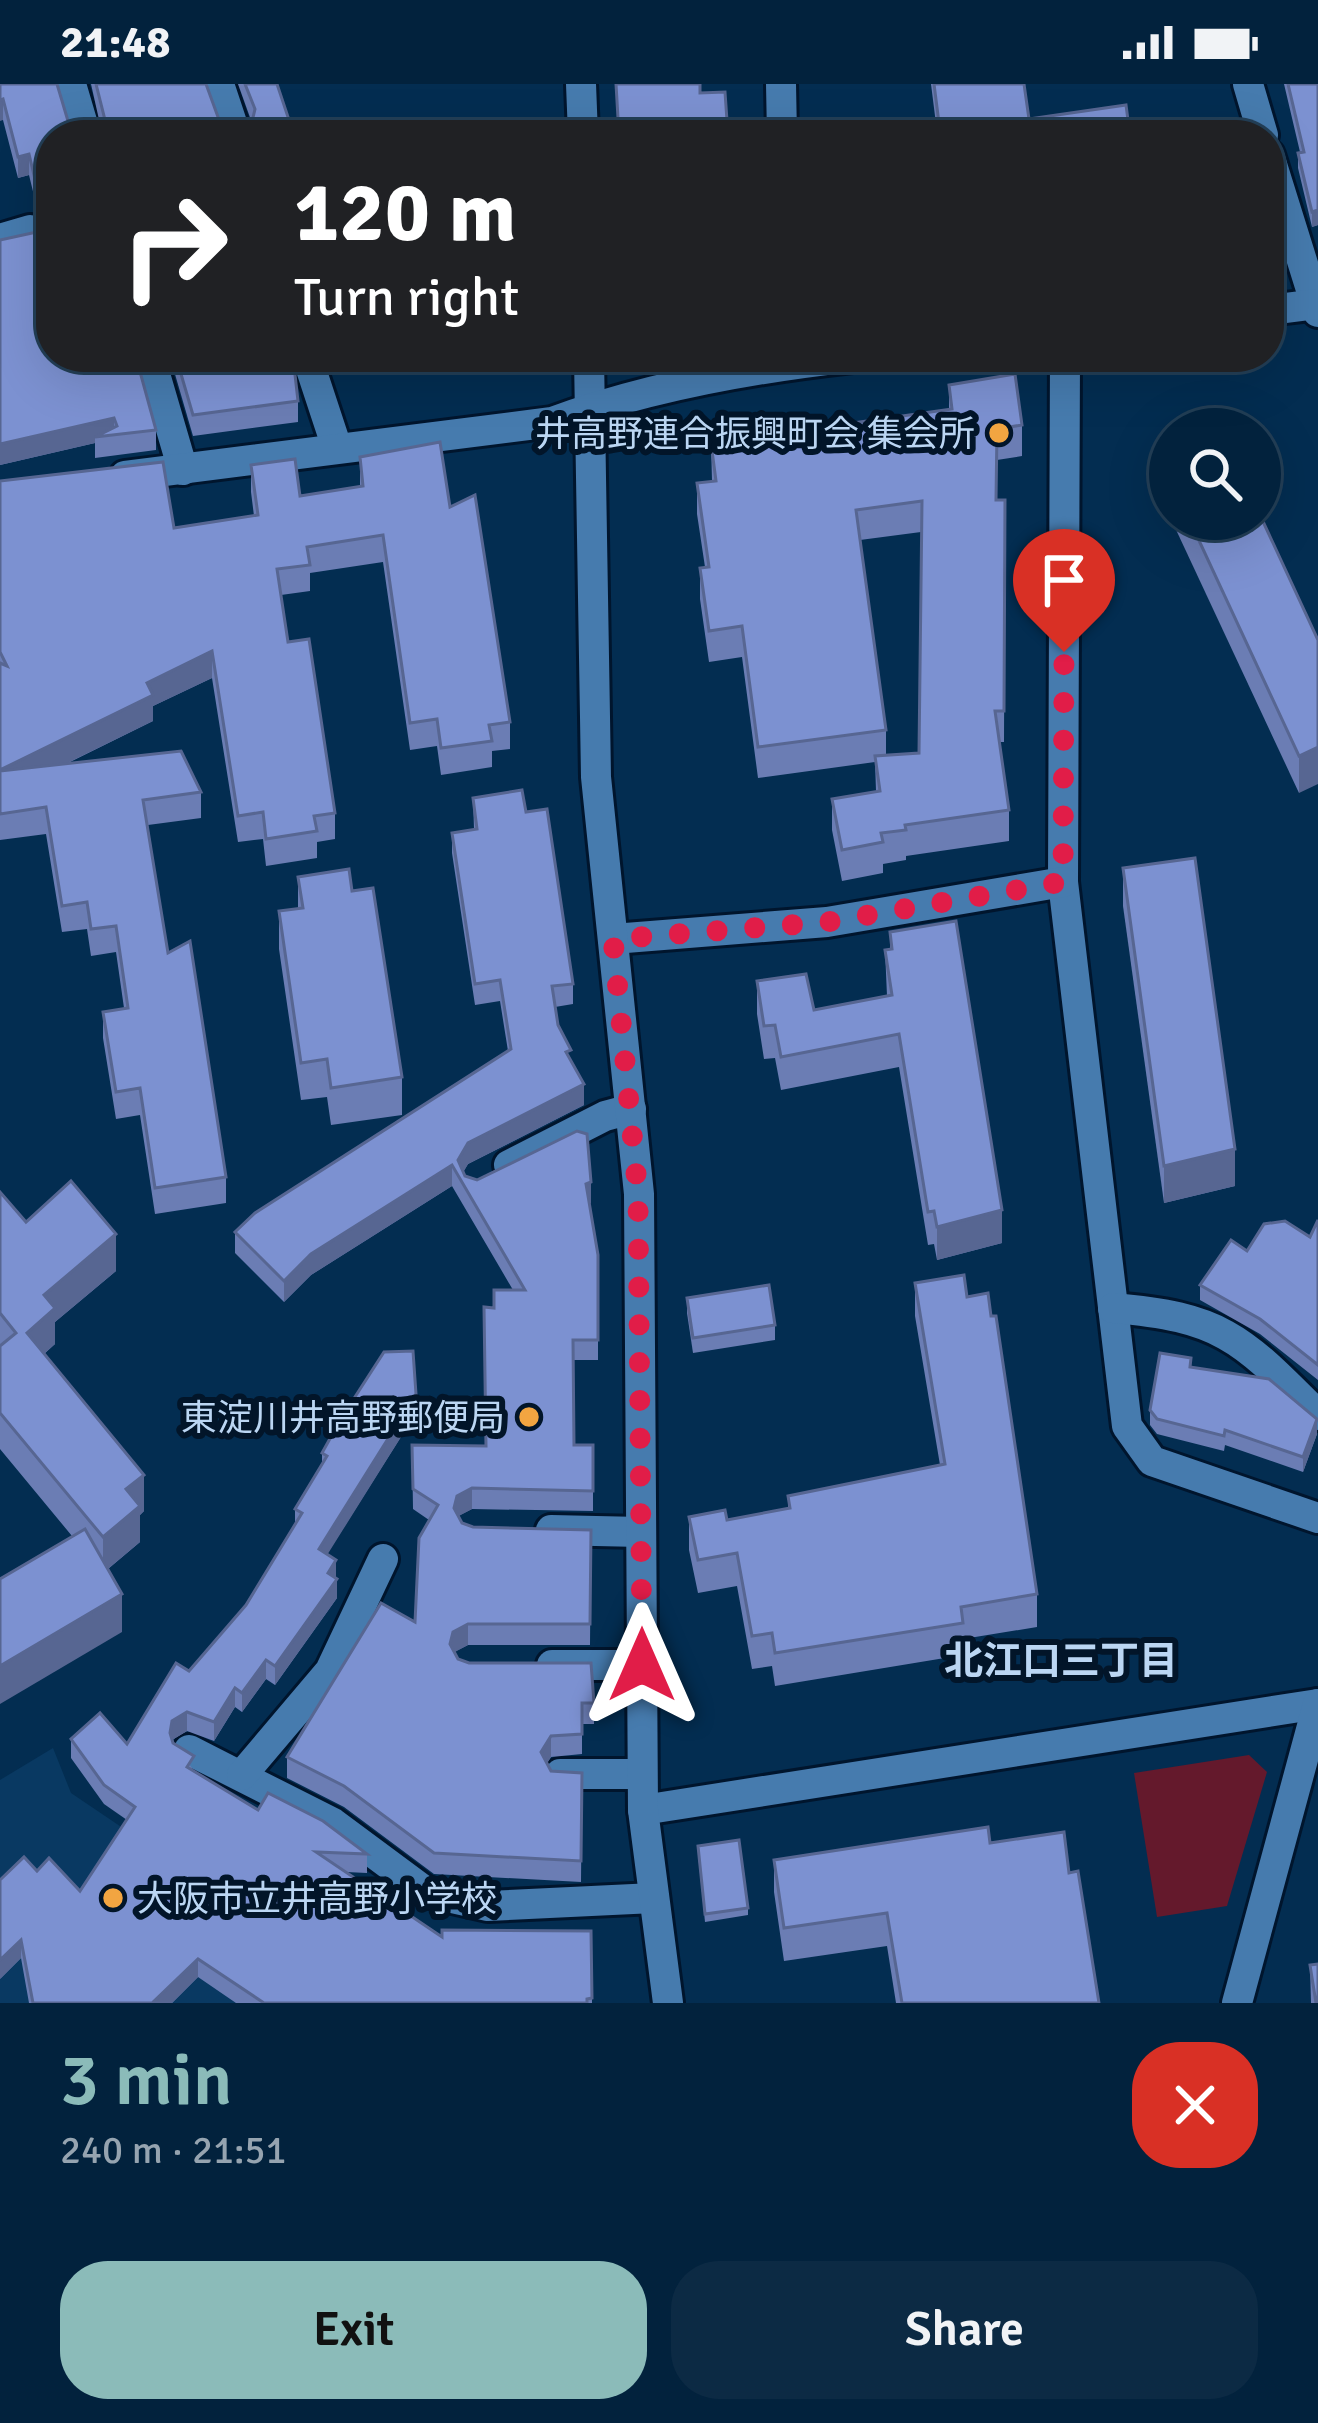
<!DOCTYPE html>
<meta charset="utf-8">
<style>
:root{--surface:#02223d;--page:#0c2a44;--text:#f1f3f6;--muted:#96a4b0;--line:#233f57;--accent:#8bbbb9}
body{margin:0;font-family:Signika,"Noto Sans JP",sans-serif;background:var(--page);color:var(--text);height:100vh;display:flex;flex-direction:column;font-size:45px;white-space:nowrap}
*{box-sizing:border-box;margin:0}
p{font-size:39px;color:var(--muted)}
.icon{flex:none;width:66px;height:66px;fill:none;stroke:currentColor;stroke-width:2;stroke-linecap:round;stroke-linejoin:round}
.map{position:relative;height:1919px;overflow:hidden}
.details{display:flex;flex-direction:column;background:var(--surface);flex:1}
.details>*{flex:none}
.top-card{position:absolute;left:36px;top:36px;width:1248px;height:252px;border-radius:48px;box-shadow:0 12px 48px #0002,0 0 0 3px var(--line);background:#202124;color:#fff;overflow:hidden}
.tools{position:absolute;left:1149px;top:324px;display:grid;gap:24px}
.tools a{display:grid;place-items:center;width:132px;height:132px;border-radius:50%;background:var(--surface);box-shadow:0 12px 48px #0002,0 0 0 3px var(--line);font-size:60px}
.pin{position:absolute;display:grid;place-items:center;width:102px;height:102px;color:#fff;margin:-123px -51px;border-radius:50% 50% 50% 0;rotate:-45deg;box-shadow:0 0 12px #0007}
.pin .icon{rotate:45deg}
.me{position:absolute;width:132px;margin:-66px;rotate:0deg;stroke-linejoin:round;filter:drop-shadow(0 0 9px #0008)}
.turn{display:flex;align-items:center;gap:42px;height:252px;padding:0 60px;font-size:54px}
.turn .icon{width:156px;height:156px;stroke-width:2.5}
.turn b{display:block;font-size:84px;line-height:102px}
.round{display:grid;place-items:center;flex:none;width:126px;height:126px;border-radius:48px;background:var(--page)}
.overview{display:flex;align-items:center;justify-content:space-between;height:204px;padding:0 60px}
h1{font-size:72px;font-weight:600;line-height:90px;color:var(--accent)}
.button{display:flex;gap:24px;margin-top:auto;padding:24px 60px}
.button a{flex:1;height:138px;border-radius:48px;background:var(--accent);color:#111;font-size:48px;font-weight:600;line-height:138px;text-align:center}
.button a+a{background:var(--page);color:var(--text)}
.status{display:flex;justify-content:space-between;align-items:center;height:84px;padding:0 60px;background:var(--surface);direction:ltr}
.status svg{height:33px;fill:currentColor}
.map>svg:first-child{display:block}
.built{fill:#093962}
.green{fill:#64192c}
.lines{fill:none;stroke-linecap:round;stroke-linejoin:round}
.minor-casing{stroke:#00152d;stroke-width:36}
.tertiary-casing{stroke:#00152d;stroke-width:36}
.minor{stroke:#467bae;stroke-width:30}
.tertiary{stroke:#467bae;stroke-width:30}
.wall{fill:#6b7db4;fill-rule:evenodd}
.shaded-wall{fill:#576692}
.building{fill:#7c91d1;stroke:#576692;stroke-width:3}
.route{stroke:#e11d48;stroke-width:21;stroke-dasharray:0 37.8}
.poi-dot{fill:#f2a541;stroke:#021529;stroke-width:4.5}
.labels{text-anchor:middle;stroke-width:12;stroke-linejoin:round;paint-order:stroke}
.poi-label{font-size:36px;fill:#bbd6f3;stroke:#021529;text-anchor:end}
.neighbourhood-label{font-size:39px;font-weight:bold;fill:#bbd6f3;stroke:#021529}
</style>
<div class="status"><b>21:48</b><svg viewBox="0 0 49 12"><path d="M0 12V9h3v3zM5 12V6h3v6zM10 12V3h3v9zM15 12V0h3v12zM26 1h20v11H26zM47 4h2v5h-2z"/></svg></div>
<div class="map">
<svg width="1318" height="1919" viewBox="0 0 1318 1919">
<rect width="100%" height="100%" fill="#032d51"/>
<polygon class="built" points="53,1664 71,1709 382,1919 0,1919 0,1696"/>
<polygon class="green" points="1249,1671 1267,1688 1227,1822 1157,1833 1134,1689"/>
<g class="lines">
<g class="minor-casing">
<g id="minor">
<polyline points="71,0 86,51"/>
<polyline points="219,0 236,51"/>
<polyline points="781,0 782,51"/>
<polyline points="1248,0 1263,51"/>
<polyline points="1269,71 1318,228"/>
<polyline points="0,155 30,146"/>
<polyline points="150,273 183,386"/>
<polyline points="307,273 337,364"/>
<polyline points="1065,273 1063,798 1127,1342 1152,1377 1318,1434"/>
<polyline points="613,855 827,838 1063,798"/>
<polyline points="509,1081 605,1032 631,1025"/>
<path d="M 1113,1224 C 1223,1233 1242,1255 1318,1331"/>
<polyline points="551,1446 641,1448"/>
<polyline points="552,1581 642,1581"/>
<polyline points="189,1666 333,1739 426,1808 488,1822 654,1814"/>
<polyline points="560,1690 642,1690"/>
<polyline points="242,1691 330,1587 383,1475"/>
<polyline points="643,1726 1318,1620"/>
<polyline points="1237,1919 1318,1620"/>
</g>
</g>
<g class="tertiary-casing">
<g id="tertiary">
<polyline points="581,0 583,51"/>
<polyline points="1269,226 1318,220"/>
<polyline points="589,273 596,693 639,1110 643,1726 668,1919"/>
<path d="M 125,392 L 552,338 C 646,303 753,284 852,273"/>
</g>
</g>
<use href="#minor" class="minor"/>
<use href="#tertiary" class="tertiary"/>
</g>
<g class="wall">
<polygon points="0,0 68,37 74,45 90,49 100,40 91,0 206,0 222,44 243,48 251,42 252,39 238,0 277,0 294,51 51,51 156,346 156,366 95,374 95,359 0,381 0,156 46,146 47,139 38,128 29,91 18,94 3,36"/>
<polygon points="931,0 1024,0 1029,35 937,48"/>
<polygon points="1284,0 1318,0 1318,141 1312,143 1298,84 1298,69 1300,68"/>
<polygon points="170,273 293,273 298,317 298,338 193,352"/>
<path d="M 949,301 L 1022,341 L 1022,372 L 997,376 L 996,416 L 1005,416 L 1004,658 L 999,658 L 1009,726 L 1009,757 L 906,772 L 906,776 L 883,780 L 883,789 L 842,797 L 832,746 L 832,715 L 876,707 L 875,678 L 758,694 L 742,573 L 709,578 L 700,515 L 700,484 L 705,483 L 697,430 L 697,399 L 712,397 L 711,359 L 949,326 ZM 921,448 L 919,669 L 886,671 L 886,646 L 860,456 Z"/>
<polygon points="1170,363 1170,432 1158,406 1158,369"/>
<polygon points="360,373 450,423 510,638 510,665 492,667 492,683 441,691 437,662 410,666 383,478 310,489 310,507 281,511 288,558 335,729 335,755 317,758 317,774 266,782 263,755 238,758 212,594 153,622 153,637 66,680 201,708 201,734 148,741 168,869 226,1093 226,1119 155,1130 140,1031 116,1035 103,954 103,928 124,924 116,868 91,872 87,845 62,848 46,750 0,756 0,397 174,444 254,432 251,408 251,381 300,412 360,402"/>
<polygon points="1171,435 1260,435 1318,556 1299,709"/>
<polygon points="473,714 526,728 573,900 573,920 555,923 558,941 584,1021 468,1080 463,1088 465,1092 477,1096 591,1119 589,1120 598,1171 598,1276 573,1276 574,1361 593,1361 593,1427 472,1425 458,1432 462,1439 473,1443 591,1446 590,1561 468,1561 454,1568 458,1575 594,1619 594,1640 582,1640 582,1670 551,1673 547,1679 551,1687 582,1689 581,1798 434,1790 344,1723 287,1694 287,1673 415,1538 429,1436 413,1425 412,1361 486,1362 494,1224 513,1206 452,1102 311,1191 284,1218 235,1169 235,1148 508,967 500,917 475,921 452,769 452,749 474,745"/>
<polygon points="1123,784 1235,1102 1164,1119 1123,822"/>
<polygon points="298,793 352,807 402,993 402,1031 331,1041 327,1013 301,1016 279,865 279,827 298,825"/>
<polygon points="890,848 1002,1159 937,1176 934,1160 928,1161 899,983 781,1006 775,974 764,975 757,930 757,897 814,926 887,912 885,866 890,865"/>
<polygon points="0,1108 26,1138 116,1187 55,1238 55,1260 44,1270 144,1427 140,1431 140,1458 108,1485 122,1548 72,1452 0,1365"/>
<polygon points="1318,1136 1318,1296 1260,1250 1200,1216 1200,1201 1247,1167 1310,1153"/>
<polygon points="915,1199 967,1213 1037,1510 1037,1543 963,1555 963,1571 775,1602 772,1582 752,1585 737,1502 698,1509 689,1466 689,1433 727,1436 788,1425 788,1412 940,1381 915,1232"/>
<polygon points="687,1214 775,1241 775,1256 693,1269 687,1229"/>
<polygon points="1191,1283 1317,1350 1303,1388 1225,1361 1224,1367 1157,1350 1150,1341 1150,1326"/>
<polygon points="416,1329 327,1470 336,1494 337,1514 275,1601 266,1595 242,1628 235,1623 214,1657 187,1647 172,1656 194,1687 258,1726 367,1770 367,1789 346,1788 442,1853 591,1847 592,1919 236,1919 198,1893 172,1919 29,1919 21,1874 0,1895 37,1787 80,1807 127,1736 104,1720 71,1674 71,1655 127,1660 246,1521 295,1440 295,1425 322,1380 322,1369"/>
<polygon points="990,1759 1069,1789 1099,1919 896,1919 887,1862 784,1877 774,1808 774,1776"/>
<polygon points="698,1770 748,1824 748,1831 705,1838"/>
<polygon points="1310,1881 1318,1919 1311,1919"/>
</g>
<g class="shaded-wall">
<polygon points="3,15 3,36 0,37 0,16"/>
<polygon points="29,70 29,91 18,94 18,73"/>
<polygon points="1318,126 1318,141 1312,143 1312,128"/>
<polygon points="331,273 365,273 331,284"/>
<polygon points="114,334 114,351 95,353 95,359 0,381 0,360"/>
<polygon points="212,567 212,594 153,622 153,637 0,712 0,686 147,599"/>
<polygon points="1318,663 1318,700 1299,709 1299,672"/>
<polygon points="584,1000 584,1021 468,1080 460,1094 458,1076 468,1059"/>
<polygon points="1235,1065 1235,1102 1164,1119 1164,1082"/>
<polygon points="452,1081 452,1102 311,1191 284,1218 284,1197 311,1170"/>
<polygon points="591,1098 591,1119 586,1121 586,1100"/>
<polygon points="1002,1126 1002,1159 937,1176 937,1143"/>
<polygon points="116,1150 116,1187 55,1238 55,1260 27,1285 27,1249 44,1211"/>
<polygon points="416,1310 416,1329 319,1484 319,1465"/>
<polygon points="1317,1335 1317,1350 1303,1388 1303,1373"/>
<polygon points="144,1391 144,1427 140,1431 140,1458 103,1489 103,1453 126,1405"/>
<polygon points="472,1404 472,1425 457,1433 454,1424 457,1412"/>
<polygon points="336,1476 336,1495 328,1489"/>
<polygon points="337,1495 337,1514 275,1601 275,1582"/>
<polygon points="122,1510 122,1548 0,1620 0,1582"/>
<polygon points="468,1540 468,1561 453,1569 450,1560 453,1548"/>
<polygon points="266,1576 266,1595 242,1628 242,1609"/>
<polygon points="235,1604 235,1623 214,1657 214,1638"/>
<polygon points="187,1628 187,1647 172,1656 170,1649 172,1637"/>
<polygon points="551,1652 551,1673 541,1689 541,1668"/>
<polygon points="21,1856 21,1874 0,1895 0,1876"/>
<polygon points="198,1875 198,1893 172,1919 152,1919"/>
</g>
<g class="building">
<polygon points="0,0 57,0 68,37 74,45 90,49 105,36 96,0 206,0 222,44 243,48 251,42 255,25 245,0 277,0 294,51 51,51 51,273 136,273 156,346 95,353 117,342 114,334 0,360 0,156 46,146 49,121 38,108 29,70 18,73 3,15 0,16"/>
<polygon points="616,0 700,0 700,9 725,8 728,51 619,51"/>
<polygon points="934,0 1024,0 1029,35 1126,21 1130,51 911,51 940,47"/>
<polygon points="1288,0 1318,0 1318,126 1312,128 1298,69 1304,68"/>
<polygon points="176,273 293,273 298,317 193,331"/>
<polygon points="1015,290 1022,341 997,345 996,416 1005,416 1004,627 995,627 1009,726 905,741 906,746 881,749 883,758 842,766 832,715 880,707 875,672 919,669 922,417 856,426 886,646 758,663 742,542 709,547 700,484 709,483 697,399 716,397 711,359 952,325 949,301"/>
<polygon points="440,358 450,423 475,411 510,638 489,641 492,657 441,664 437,635 410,639 383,451 307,463 310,481 277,485 288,558 309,555 335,729 314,732 317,747 266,755 263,728 238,732 212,567 147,599 153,611 0,686 0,579 7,582 0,568 0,397 163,378 174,444 258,431 251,381 295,375 300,412 363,402 360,373"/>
<polygon points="1170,363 1170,395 1158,369"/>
<polygon points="1260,431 1318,556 1318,663 1299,672 1189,435 1260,435"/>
<polygon points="181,667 201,708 143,716 168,869 190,857 226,1093 155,1104 140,1004 116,1008 103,928 128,924 116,842 91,845 87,818 62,822 46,723 0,730 0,687"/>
<polygon points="522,706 526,728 547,725 573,900 552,902 558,941 571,966 566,968 584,1000 468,1059 458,1076 465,1092 477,1096 577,1047 587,1050 591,1098 586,1100 598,1171 598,1256 573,1256 574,1361 593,1361 593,1407 472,1404 457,1412 454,1424 462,1439 473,1443 591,1446 590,1540 468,1540 453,1548 450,1560 458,1575 469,1579 591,1579 594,1619 582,1619 582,1650 551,1652 541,1668 551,1687 582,1689 581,1777 434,1769 344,1702 287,1673 381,1519 415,1538 419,1454 438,1421 413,1405 412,1361 486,1362 484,1223 494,1224 494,1206 525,1206 452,1081 311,1170 284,1197 235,1148 255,1129 511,965 500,896 475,900 452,749 477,745 473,714"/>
<polygon points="1195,774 1235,1065 1164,1082 1123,784"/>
<polygon points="349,785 352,807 373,804 402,993 331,1004 327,975 301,979 279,827 303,824 298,793"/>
<polygon points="956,837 1002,1126 937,1143 934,1127 928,1128 899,950 781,973 775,941 764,942 757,897 806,890 814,926 892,911 885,866 892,865 890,848"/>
<polygon points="71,1097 116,1150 44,1211 55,1224 27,1249 144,1391 126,1405 140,1422 103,1453 0,1329 0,1262 16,1249 0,1229 0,1108 26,1138"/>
<polygon points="1318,1136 1318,1281 1260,1235 1200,1201 1231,1156 1247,1167 1264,1140 1285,1137 1310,1153"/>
<polygon points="964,1191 967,1213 988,1209 991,1232 996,1232 1037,1510 961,1523 963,1539 775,1569 772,1549 752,1552 737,1469 698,1476 689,1433 725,1426 727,1436 790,1424 788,1412 945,1380 915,1199"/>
<polygon points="769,1201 775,1241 693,1254 687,1214"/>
<polygon points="413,1267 416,1310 319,1465 336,1476 328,1489 337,1495 275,1582 266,1576 242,1609 235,1604 214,1638 187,1628 172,1637 170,1649 173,1659 194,1672 187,1683 258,1726 268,1709 323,1737 367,1770 316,1768 442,1853 442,1846 591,1847 592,1914 587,1915 587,1919 264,1919 198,1875 152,1919 33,1919 21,1856 0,1876 0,1796 24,1773 37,1787 49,1774 80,1807 135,1723 104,1701 71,1655 100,1629 127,1660 176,1579 189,1587 246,1521 302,1429 295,1425 327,1372 322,1369 342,1333 384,1268"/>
<polygon points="1160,1269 1191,1274 1190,1283 1269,1295 1317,1335 1303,1373 1225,1346 1224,1352 1157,1335 1150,1326"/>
<polygon points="85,1445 122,1510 0,1582 0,1495"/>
<polygon points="988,1743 990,1759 1064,1748 1069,1789 1078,1787 1099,1919 902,1919 887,1829 784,1844 774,1776"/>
<polygon points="739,1756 748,1824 705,1830 698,1762"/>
<polygon points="1318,1880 1318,1919 1316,1919 1310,1881"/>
</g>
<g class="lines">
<polyline class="route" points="642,1581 638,1110 613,855 827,838 1063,798 1064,568"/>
</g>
<g class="poi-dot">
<circle cx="999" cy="349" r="12"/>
<circle cx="529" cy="1333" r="12"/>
<circle cx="113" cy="1814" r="12"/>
</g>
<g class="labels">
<g class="poi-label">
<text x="975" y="362">井高野連合振興町会 集会所</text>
<text x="505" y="1346">東淀川井高野郵便局</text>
<text x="137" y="1827" text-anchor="start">大阪市立井高野小学校</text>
</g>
<g class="neighbourhood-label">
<text x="1061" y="1590">北江口三丁目</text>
</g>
</g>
</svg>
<div class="tools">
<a><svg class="icon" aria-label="search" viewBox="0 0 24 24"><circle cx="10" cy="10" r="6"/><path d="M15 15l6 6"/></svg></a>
</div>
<div class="pin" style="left:1064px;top:568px;background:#d93025"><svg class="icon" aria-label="arrive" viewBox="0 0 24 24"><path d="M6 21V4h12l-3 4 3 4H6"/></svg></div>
<svg class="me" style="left:642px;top:1581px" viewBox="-20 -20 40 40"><path d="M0-17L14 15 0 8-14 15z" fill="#e11d48" stroke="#fff" stroke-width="4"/></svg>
<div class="top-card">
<div class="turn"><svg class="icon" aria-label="right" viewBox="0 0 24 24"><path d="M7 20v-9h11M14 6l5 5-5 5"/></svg><div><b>120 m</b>Turn right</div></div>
</div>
</div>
<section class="details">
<div class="overview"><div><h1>3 min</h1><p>240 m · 21:51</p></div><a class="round" style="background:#d93025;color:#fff"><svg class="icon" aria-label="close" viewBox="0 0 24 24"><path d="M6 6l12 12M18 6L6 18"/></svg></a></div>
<div class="button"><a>Exit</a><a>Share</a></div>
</section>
